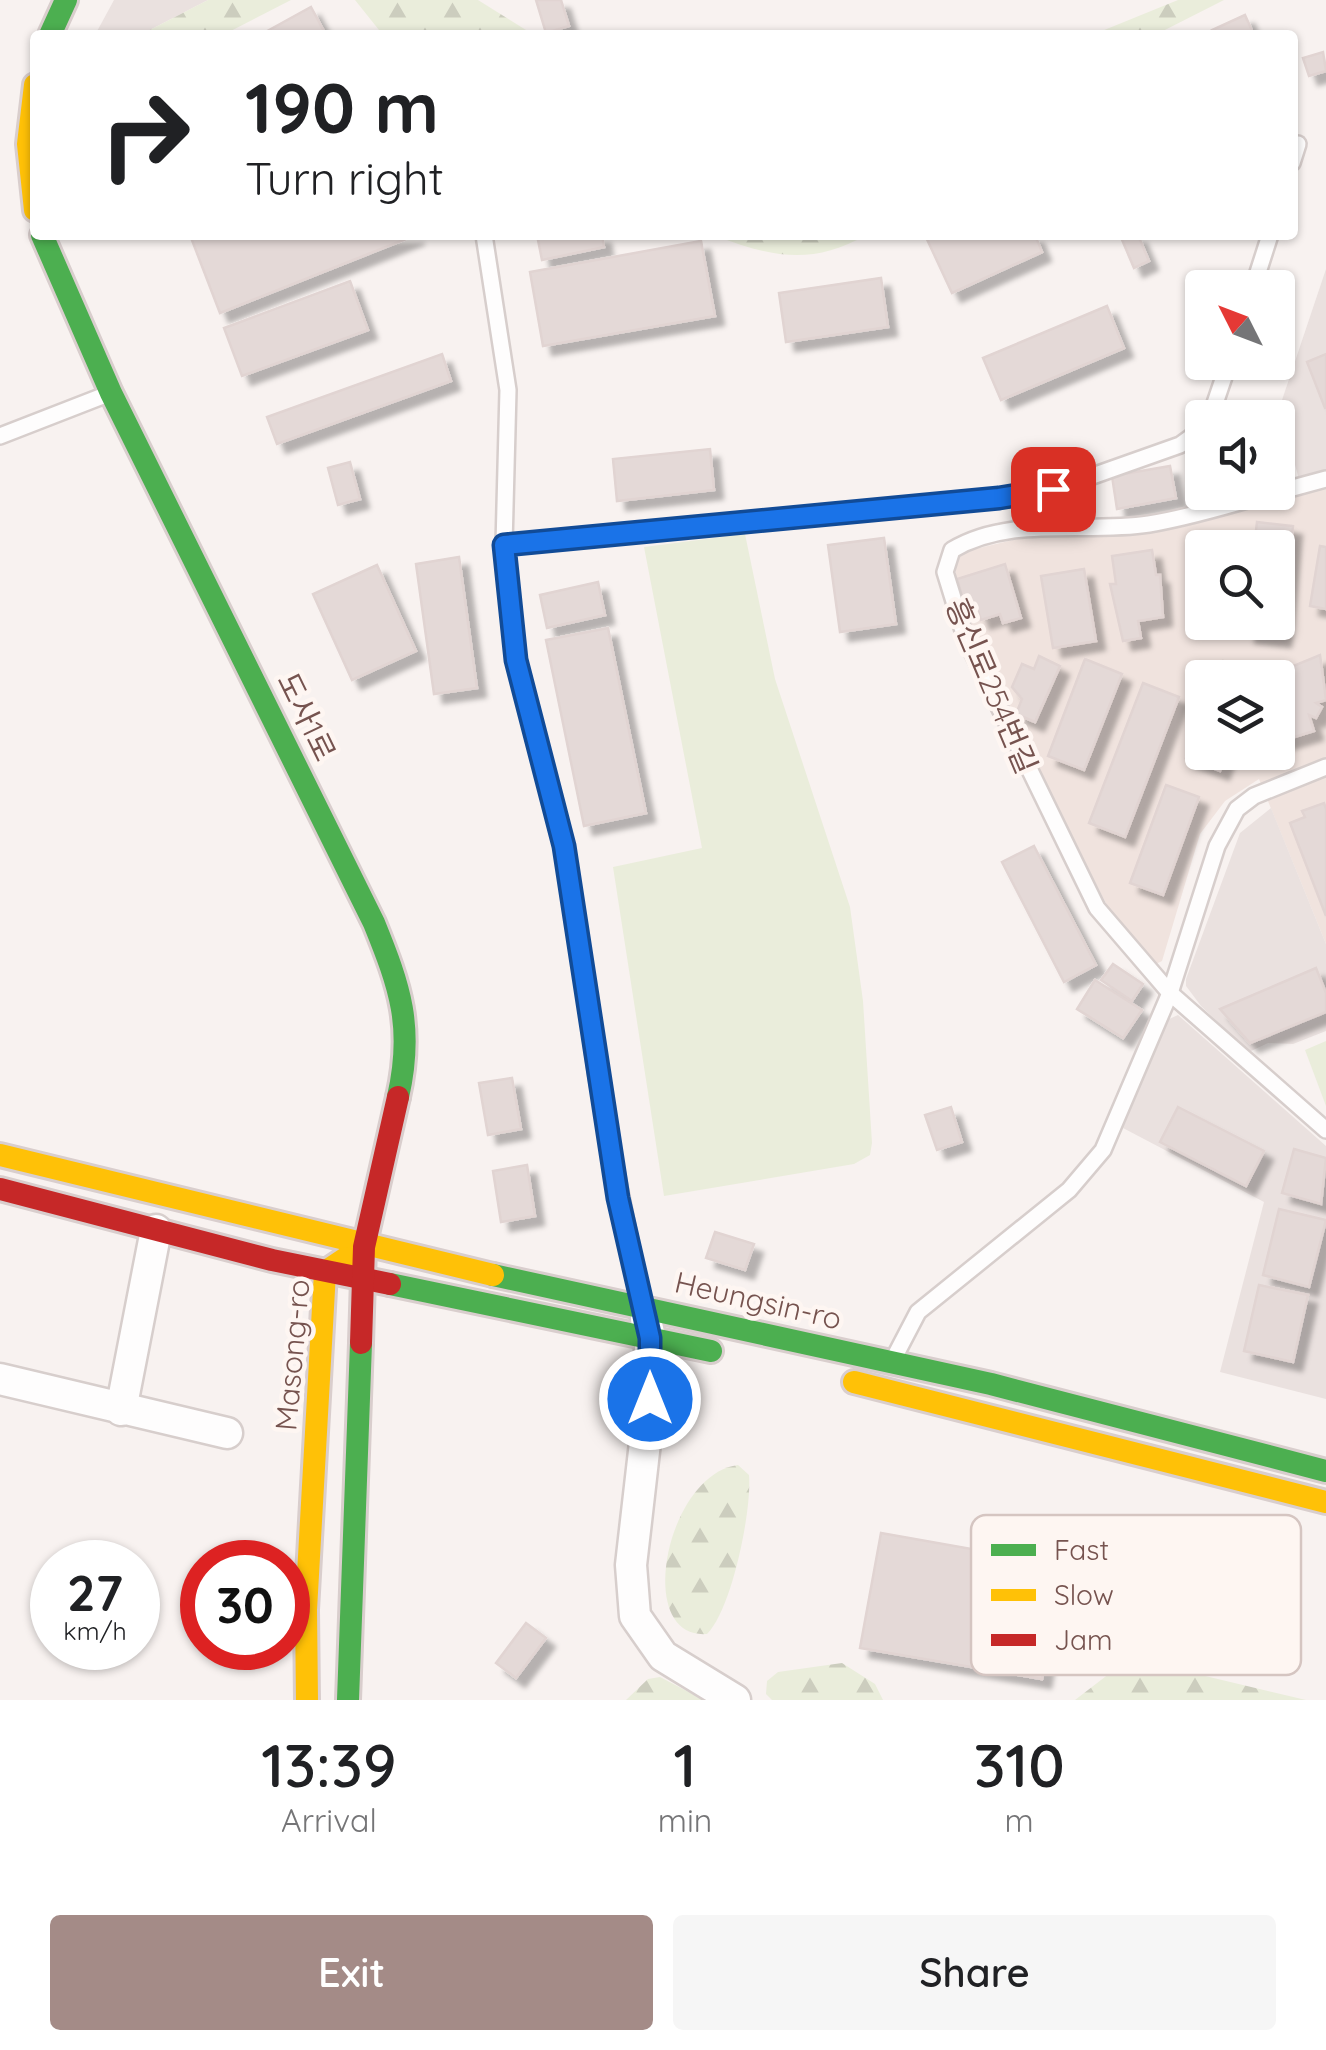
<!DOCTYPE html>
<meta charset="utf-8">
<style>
:root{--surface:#fff;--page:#f6f6f6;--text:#202124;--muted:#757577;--accent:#a48b87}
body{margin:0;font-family:Quicksand,"Noto Sans KR",sans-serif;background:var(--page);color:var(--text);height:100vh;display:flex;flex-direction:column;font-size:38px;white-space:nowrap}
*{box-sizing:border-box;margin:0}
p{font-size:32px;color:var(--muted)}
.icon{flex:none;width:55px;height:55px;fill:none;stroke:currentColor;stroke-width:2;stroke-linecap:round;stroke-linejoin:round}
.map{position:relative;height:1700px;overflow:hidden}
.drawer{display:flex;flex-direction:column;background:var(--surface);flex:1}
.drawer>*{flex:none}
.guide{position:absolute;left:30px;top:30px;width:1268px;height:210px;border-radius:10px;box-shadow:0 2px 8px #0004;background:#fff;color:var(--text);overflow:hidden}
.needle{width:65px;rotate:312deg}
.controls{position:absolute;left:1185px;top:270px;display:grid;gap:20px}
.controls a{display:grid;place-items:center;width:110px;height:110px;border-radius:10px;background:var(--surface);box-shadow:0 2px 8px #0004;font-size:50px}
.speed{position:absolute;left:30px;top:1540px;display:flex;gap:20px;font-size:50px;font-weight:700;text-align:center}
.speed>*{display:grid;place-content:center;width:130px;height:130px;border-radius:50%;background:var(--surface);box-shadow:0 2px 8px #0004;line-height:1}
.speed small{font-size:25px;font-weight:400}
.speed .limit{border:15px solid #d22;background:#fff;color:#111}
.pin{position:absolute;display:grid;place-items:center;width:85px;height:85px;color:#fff;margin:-42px;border-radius:20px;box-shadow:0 5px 15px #0006}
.me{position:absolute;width:110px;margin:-55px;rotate:0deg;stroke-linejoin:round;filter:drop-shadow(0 0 8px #0008)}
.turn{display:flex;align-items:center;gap:35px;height:210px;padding:0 50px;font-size:45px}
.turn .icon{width:130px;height:130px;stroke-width:2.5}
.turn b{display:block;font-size:70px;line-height:85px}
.eta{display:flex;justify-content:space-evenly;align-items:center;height:170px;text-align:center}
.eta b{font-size:60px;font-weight:600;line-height:70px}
.action{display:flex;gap:20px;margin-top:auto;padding:20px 50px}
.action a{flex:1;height:115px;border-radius:10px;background:var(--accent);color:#fff;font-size:40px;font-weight:600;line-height:115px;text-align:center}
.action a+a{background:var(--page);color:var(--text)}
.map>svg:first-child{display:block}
.residential{fill:#f0e3de;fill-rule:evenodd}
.industrial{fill:#eae1df}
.forest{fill:url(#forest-firs)}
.park{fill:#eaeddb}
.building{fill:#e4d9d7;stroke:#e1d4d2;stroke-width:2.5;filter:url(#shadow)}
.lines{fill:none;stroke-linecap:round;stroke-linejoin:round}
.lane-casing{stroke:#d7cecc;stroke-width:20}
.street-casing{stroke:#d7cecc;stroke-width:35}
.fast-casing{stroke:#d9cecd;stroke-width:28}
.slow-casing{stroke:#d9cecd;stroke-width:28}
.jam-casing{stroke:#d9cecd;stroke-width:28}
.lane{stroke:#fefdfd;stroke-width:15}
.street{stroke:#fefdfd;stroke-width:30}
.fast{stroke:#4caf50;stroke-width:22}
.slow{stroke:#ffc107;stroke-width:22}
.jam{stroke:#c62828;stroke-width:22}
.route-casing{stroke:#114b97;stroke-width:25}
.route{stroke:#1a73e8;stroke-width:18}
.labels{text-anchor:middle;stroke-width:9;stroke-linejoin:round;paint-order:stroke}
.street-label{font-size:30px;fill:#76534f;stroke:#fef6f2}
.key{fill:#fef6f2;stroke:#d5c5c1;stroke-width:2.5}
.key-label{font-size:28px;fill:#76534f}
</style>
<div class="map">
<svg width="1326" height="1700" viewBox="0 0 1326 1700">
<defs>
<pattern id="forest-firs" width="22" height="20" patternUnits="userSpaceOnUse" patternTransform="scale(2.5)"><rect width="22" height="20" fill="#eaeddb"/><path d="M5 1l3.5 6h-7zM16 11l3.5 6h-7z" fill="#cccdbe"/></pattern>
<filter id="shadow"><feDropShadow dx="9" dy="9" stdDeviation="2.5" flood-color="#0004"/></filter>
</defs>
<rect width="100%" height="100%" fill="#f8f2f0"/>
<path class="residential" d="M 1326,486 L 1326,944 L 1259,779 L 1225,801 L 1200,834 L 1162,961 L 1156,964 L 1111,913 L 1040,776 L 959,602 L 954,560 L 971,550 L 1025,537 L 1165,529 ZM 1202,548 L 1278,548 L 1278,622 L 1202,622 ZM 1202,678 L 1278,678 L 1278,752 L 1202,752 Z"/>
<g class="industrial">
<polygon points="114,0 208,0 140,35 95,35"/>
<polygon points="1326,269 1326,471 1299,479 1279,409"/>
<polygon points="1271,808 1326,944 1326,1031 1293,1044 1268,1043 1249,1052 1201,1006 1186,986 1186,979 1240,833"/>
<polygon points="1178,1015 1326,1146 1326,1399 1220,1372 1264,1202 1123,1128 1167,1020"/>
</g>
<g class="forest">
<polygon points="208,0 291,0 223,35 140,35"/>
<polygon points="355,0 478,0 534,35 383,35"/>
<polygon points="1178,0 1224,0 1155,35 1092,35"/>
<path d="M 714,235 L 866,235 C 813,266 769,257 714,235 Z"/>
<path d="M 738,1465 L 749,1475 C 752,1510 732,1609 707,1634 C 633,1640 666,1474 738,1465 Z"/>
<polygon points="842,1663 875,1684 883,1700 772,1700 766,1694 767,1681 778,1672"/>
<polygon points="1143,1667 1197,1674 1306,1700 1075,1700 1114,1670"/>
<polygon points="660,1677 704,1700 626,1700 648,1679"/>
</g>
<g class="park">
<polygon points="745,534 775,679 850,907 863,1001 872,1143 870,1155 854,1164 664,1196 613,867 702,848 644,547"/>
<polygon points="1326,1041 1326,1106 1305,1050"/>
</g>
<g class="building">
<polygon points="536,0 561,0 569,26 546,33"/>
<polygon points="311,7 326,35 260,35"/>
<polygon points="1245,15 1254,35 1215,35 1212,30"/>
<polygon points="1323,52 1326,71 1309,76 1303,58"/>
<polygon points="190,235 416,235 220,313"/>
<polygon points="537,235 602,235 604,247 542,260"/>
<polygon points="925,235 1035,235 1042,252 952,293"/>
<polygon points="1120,235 1138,235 1149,261 1134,268"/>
<polygon points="701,241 715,316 543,346 530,272"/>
<polygon points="881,278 888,327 786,342 779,293"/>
<polygon points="350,281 368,330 242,376 224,328"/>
<polygon points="1107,306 1124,348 1001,400 983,358"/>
<polygon points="442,354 451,381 277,444 267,417"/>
<polygon points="1326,354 1326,408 1325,408 1307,362"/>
<polygon points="710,449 714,490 617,501 613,459"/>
<polygon points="350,462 360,499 338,505 328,468"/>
<polygon points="1170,466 1176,498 1117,509 1112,476"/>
<polygon points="1257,522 1293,526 1282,638 1246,634 1247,622 1278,622 1278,548 1254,548"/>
<polygon points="884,538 896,624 840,632 828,545"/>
<polygon points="1320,546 1326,547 1326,609 1310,606"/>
<polygon points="1152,550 1156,575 1160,575 1163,617 1138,621 1141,638 1123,641 1110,584 1116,584 1112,556"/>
<polygon points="459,557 477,688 434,694 416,564"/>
<polygon points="1005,564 1021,618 1003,623 1000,614 981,620 976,605 966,608 957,579"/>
<polygon points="377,565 416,651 352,680 313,594"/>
<polygon points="1084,569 1096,641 1053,648 1041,576"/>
<polygon points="598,582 605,615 547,628 540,595"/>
<polygon points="608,628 646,813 584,826 546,640"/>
<polygon points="1320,655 1326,700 1316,703 1322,707 1316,718 1309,715 1314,731 1278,742 1278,696 1289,693 1286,669"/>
<polygon points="1039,656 1060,666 1035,722 1016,714 1022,699 1012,687 1022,664 1034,669"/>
<polygon points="1085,659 1122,674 1084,770 1048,756"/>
<polygon points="1223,661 1258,674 1256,678 1216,678"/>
<polygon points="1143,683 1179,697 1125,837 1089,823"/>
<polygon points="1202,714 1202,752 1227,752 1220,771 1186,758"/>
<polygon points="1166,785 1199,797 1163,895 1130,883"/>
<polygon points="1324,803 1326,809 1326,916 1290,823 1305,817 1302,811"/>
<polygon points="1034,846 1096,965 1064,982 1002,862"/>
<polygon points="1113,964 1143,984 1132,1001 1101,980"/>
<polygon points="1316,968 1326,993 1326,1012 1250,1043 1220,1009"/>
<polygon points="1095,980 1142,1010 1123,1038 1077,1009"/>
<polygon points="512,1078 521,1129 488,1135 479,1083"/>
<polygon points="951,1107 962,1142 937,1150 925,1115"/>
<polygon points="1178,1107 1264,1151 1246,1186 1160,1142"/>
<polygon points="1294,1149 1326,1158 1321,1204 1282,1193"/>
<polygon points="527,1165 535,1216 501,1222 493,1171"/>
<polygon points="1279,1209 1326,1220 1309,1287 1263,1275"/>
<polygon points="715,1232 754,1244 745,1270 706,1258"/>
<polygon points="1259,1285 1308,1295 1293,1362 1244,1351"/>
<polygon points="881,1533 1062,1565 1042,1679 860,1648"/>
<polygon points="526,1623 546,1638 516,1678 496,1663"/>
</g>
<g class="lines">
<g class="lane-casing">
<g id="lane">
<polyline points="1292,163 1298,144"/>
<polyline points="484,235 508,390 504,545 512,637 564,846 597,1077 642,1302"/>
<polyline points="1253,288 1270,235"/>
<polyline points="1210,418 1229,362"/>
<polyline points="0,436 108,394"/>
<path d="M 1277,492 C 1234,503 1193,517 1149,524 C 1085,534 1010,515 952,550 L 945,572 L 965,637 L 1097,908 L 1170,993 L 1326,1130"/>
<polyline points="1278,492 1326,479"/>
<polyline points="504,545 999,499 1084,479 1180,445 1202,429"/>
<polyline points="894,1358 918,1312 1069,1190 1103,1150 1170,993 1217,846 1237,809 1254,796 1326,767"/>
</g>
</g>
<g class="street-casing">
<g id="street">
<polyline points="646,1319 650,1338 650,1399 631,1565 635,1616 663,1656 735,1700"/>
<polyline points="0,1379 227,1433"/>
<polyline points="121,1410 156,1230"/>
</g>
</g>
<g class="fast-casing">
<g id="fast">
<polyline points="50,35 66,0"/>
<path d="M 42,235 L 111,393 L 374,923 C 400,987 414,1027 398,1097"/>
<polyline points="493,1275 991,1384 1326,1471"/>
<polyline points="390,1284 711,1351"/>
<polyline points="348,1700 361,1343"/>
</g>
</g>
<g class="slow-casing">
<g id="slow">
<polyline points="35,85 28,144 35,210"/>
<polyline points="0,1155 493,1275"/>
<polyline points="854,1382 1326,1502"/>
<polyline points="307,1700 306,1610 325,1272 346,1258"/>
</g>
</g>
<g class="jam-casing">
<g id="jam">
<polyline points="0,1189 272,1260 390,1284"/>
<polyline points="361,1343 364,1247 398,1097"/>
</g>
</g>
<use href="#lane" class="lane"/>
<use href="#street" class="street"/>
<use href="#fast" class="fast"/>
<use href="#slow" class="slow"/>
<use href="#jam" class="jam"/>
</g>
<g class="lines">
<g class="route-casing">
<polyline id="route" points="650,1399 650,1338 618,1198 564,846 516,660 504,545 999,498 1053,489"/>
</g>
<use href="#route" class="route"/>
</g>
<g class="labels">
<g class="street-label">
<text transform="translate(991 686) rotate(67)" y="10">흥신로254번길</text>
<text transform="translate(306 717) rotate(64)" y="10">도사1로</text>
<text transform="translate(758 1301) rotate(13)" y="10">Heungsin-ro</text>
<text transform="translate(293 1355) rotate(-85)" y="10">Masong-ro</text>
</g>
</g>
<rect x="971" y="1515" width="330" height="160" rx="15" class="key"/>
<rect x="991" y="1544" width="45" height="12" fill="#4caf50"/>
<rect x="991" y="1589" width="45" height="12" fill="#ffc107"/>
<rect x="991" y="1634" width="45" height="12" fill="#c62828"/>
<g class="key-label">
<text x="1054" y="1560">Fast</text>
<text x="1054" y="1605">Slow</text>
<text x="1054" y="1650">Jam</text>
</g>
</svg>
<div class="controls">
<a><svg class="needle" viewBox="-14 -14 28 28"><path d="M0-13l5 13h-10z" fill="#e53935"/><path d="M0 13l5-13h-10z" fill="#757577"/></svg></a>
<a><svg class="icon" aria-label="sound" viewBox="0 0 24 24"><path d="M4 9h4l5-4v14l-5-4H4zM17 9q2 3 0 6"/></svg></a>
<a><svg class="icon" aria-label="search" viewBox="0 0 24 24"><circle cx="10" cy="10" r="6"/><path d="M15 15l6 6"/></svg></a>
<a><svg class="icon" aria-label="layers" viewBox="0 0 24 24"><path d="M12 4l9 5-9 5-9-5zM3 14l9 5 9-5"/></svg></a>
</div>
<div class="speed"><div>27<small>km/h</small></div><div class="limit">30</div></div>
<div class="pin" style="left:1053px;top:489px;background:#d93025"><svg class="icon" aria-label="arrive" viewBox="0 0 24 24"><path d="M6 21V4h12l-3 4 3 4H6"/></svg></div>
<svg class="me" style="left:650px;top:1399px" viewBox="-20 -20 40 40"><circle r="17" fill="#1a73e8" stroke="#fff" stroke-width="3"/><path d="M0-11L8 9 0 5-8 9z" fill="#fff"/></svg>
<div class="guide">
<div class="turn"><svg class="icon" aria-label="right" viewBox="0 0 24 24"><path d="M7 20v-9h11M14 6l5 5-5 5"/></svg><div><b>190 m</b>Turn right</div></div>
</div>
</div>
<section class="drawer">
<div class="eta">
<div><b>13:39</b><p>Arrival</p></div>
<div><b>1</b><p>min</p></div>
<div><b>310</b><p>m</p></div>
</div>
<div class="action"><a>Exit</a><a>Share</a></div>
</section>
